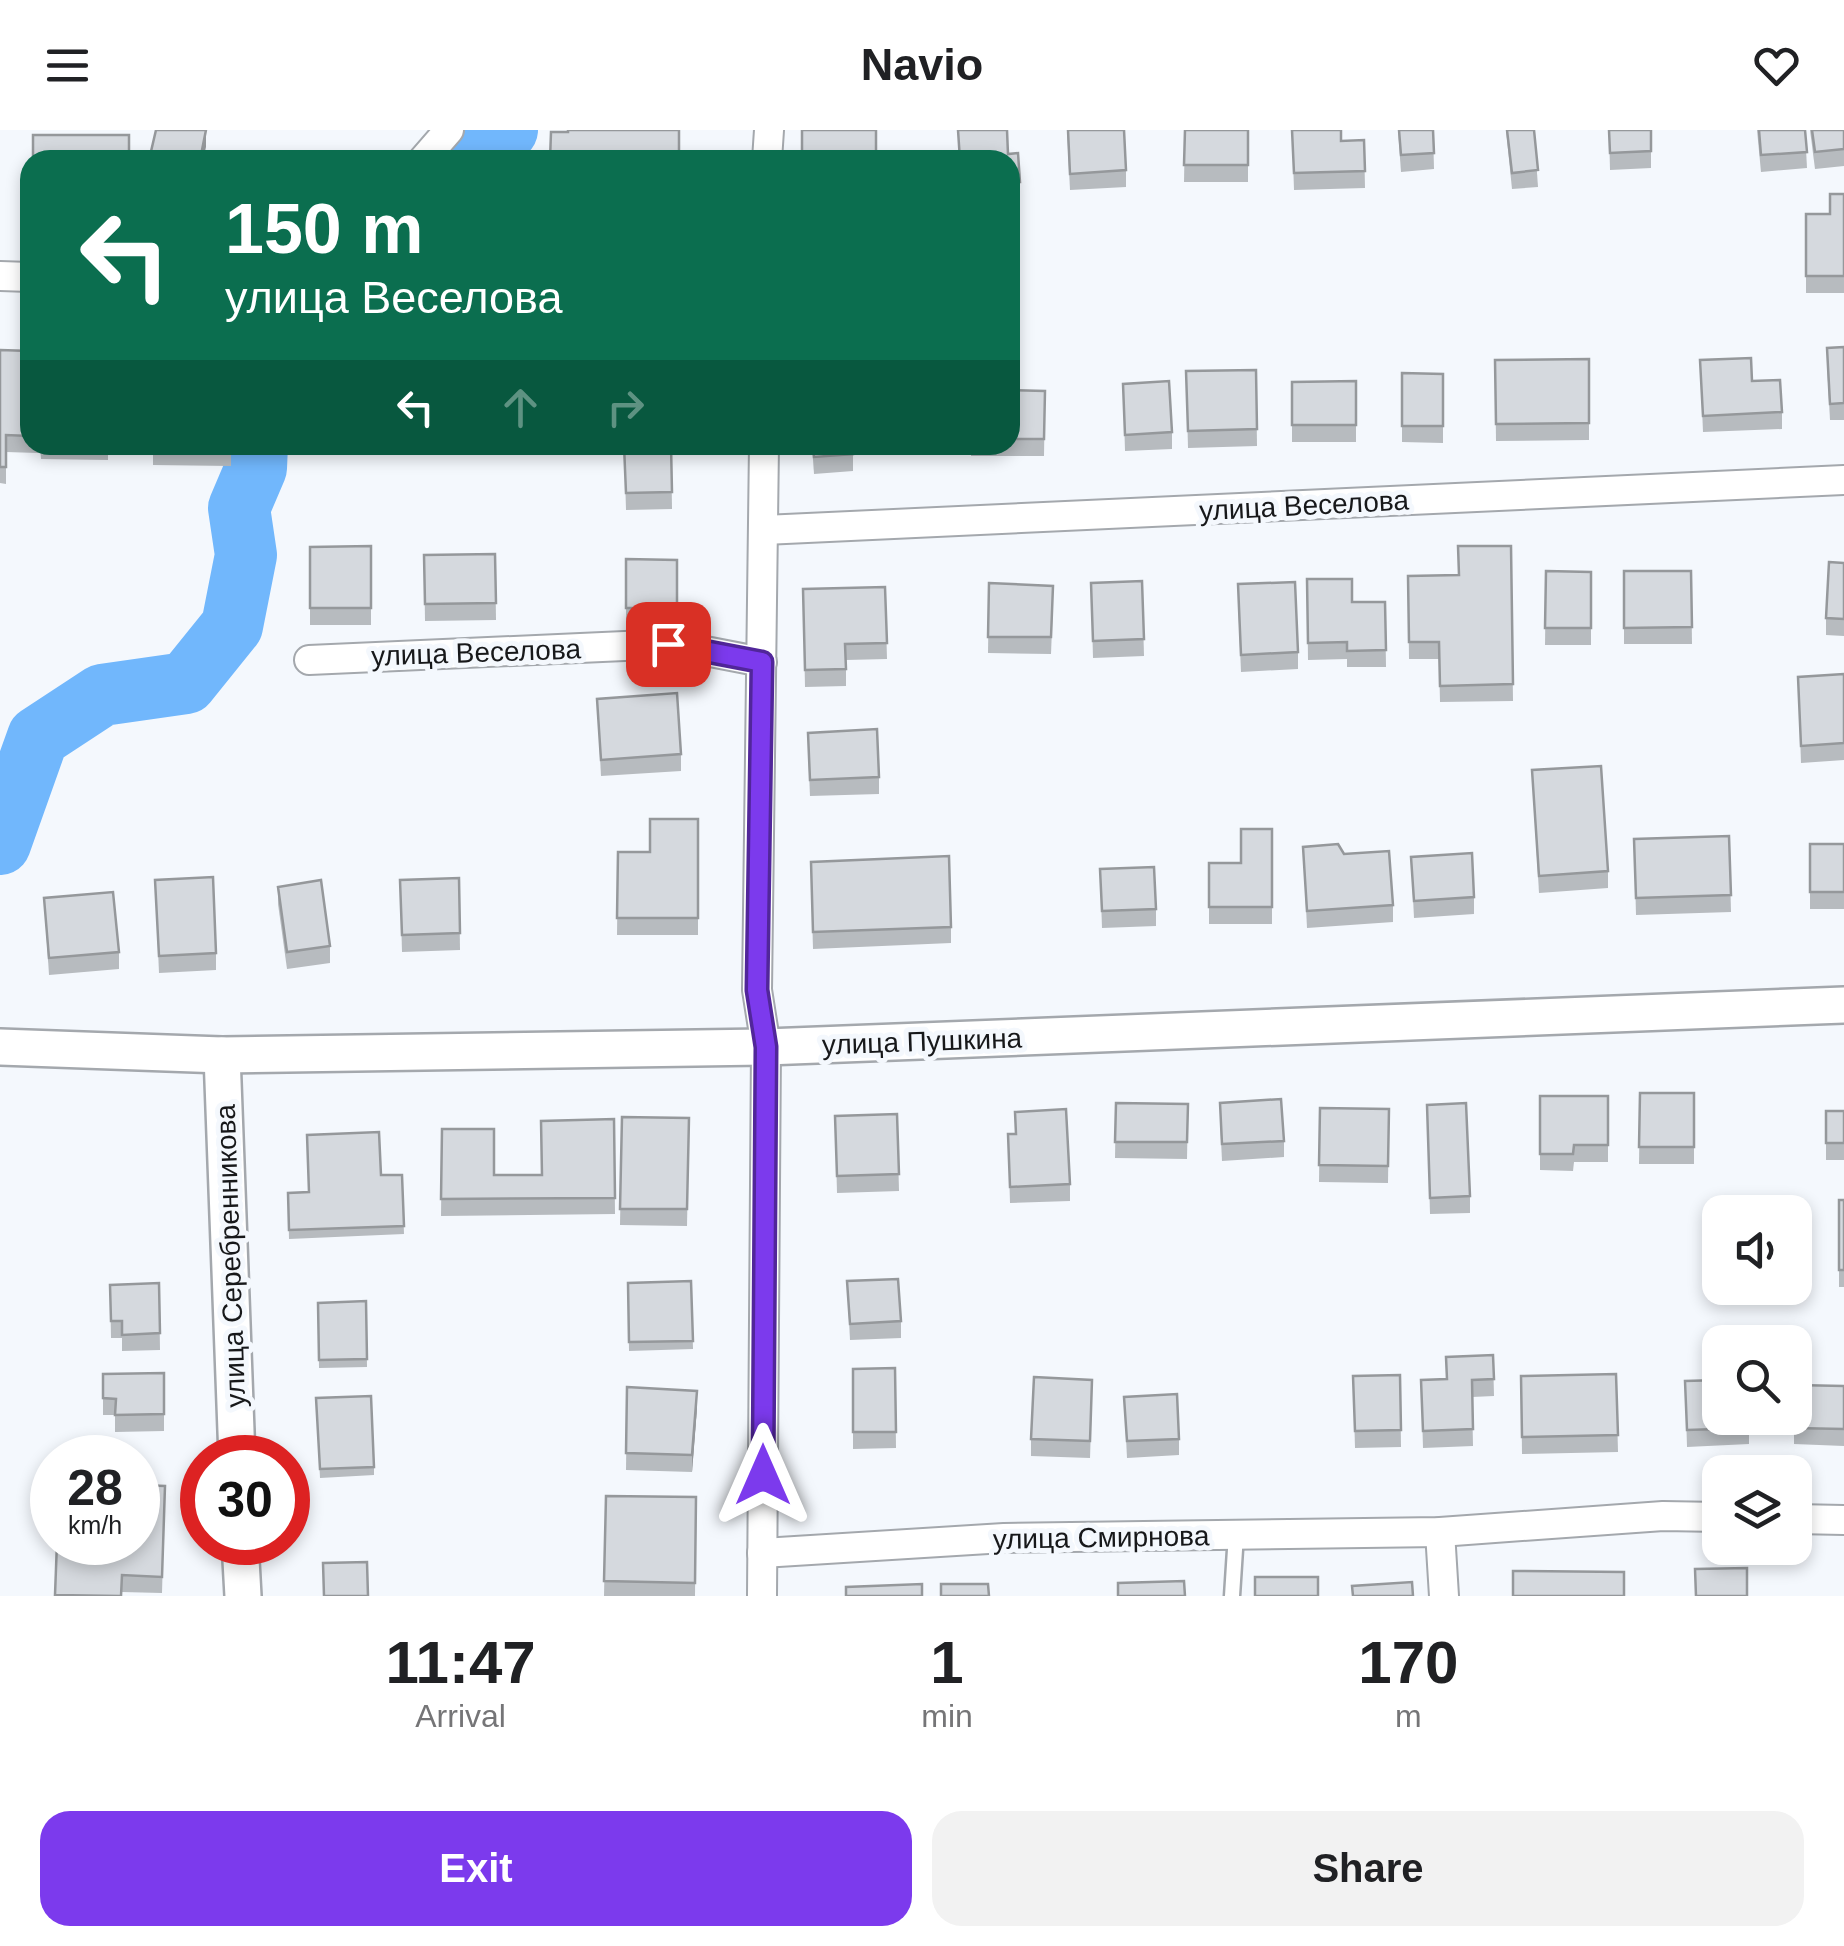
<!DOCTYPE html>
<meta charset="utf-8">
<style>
:root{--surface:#fff;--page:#f2f2f2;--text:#202124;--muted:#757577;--accent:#7c3aed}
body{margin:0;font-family:Arial,sans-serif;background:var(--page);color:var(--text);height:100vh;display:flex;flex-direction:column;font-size:38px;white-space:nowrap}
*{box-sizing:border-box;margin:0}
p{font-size:32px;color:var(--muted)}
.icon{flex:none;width:55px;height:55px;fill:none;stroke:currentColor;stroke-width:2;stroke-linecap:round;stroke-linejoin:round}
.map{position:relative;height:1466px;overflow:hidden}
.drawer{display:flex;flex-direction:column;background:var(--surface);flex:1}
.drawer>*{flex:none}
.top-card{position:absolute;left:20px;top:20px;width:1000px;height:305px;border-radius:30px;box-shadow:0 5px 15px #0003;background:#0b6e4f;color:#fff;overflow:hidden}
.tools{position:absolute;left:1702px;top:1065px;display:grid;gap:20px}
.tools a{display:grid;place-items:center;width:110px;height:110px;border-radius:20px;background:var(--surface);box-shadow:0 5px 15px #0003;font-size:50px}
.speed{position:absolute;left:30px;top:1305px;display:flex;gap:20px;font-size:50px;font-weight:700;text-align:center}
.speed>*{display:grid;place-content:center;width:130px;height:130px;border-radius:50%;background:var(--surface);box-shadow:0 5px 15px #0003;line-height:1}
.speed small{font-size:25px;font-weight:400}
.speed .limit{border:15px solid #d22;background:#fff;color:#111}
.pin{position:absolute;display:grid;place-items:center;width:85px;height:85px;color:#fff;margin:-42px;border-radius:20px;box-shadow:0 5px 15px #0006}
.me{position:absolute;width:110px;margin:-55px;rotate:0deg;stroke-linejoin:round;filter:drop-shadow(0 0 8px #0008)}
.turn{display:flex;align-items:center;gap:35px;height:210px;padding:0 40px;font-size:45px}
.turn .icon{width:130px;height:130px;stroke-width:2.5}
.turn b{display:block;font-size:70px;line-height:85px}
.lanes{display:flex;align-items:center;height:95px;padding:0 40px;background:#0003;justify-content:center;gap:50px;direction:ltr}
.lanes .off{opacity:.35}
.eta{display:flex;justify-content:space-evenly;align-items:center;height:170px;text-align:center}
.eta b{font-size:60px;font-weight:700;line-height:70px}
.primary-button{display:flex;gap:20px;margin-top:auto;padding:20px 40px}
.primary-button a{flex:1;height:115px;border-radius:30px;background:var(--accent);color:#fff;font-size:40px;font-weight:700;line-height:115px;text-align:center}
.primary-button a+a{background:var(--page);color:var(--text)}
header{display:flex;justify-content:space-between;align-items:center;height:130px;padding:0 40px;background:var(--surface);font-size:45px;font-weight:700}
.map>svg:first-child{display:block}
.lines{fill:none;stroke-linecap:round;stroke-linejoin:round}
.river{stroke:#71b7fc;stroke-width:62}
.service-casing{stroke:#a4a8ad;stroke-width:19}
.minor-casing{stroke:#a4a8ad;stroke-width:32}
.tertiary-casing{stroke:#a4a8ad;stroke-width:40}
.service{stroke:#fff;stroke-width:14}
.minor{stroke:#fff;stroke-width:28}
.tertiary{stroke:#fff;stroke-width:35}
.wall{fill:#b7bbbf}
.shaded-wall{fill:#95989b}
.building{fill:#d5d9de;stroke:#95989b;stroke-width:2.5}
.route-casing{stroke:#51269a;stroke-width:25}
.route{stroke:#7c3aed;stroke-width:18}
.labels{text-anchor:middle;stroke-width:10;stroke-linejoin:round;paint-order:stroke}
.street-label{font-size:28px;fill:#17181a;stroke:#f4f8fd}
</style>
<header><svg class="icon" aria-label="menu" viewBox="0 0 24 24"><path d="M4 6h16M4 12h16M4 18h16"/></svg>Navio<svg class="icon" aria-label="heart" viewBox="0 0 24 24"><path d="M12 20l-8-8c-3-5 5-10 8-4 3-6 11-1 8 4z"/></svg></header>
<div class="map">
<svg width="1844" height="1466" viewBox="0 0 1844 1466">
<rect width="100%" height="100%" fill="#f4f8fd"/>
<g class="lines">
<g class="river">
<polyline points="472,30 507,0"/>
<polyline points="0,714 38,607 102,565 186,553 232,496 246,425 239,378 256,338 257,315"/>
</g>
<g class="service-casing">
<polyline id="service" points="1232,1466 1236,1404"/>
</g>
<g class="minor-casing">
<g id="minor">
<polyline points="423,30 449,0"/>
<polyline points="767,30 769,0"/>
<polyline points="0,146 30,147"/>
<polyline points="764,400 1844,350"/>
<polyline points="309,530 669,514 762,532"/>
<polyline points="1795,1389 1844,1390"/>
<polyline points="1440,1402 1444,1466"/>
<polyline points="762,1423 1004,1408 1440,1402 1663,1386 1720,1387"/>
<polyline points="762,1466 766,917 757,860 764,315"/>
</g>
</g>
<g class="tertiary-casing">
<g id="tertiary">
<polyline points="0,917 222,925 766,917 1844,875"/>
<polyline points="222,925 237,1328"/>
<polyline points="240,1412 243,1466"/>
</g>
</g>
<use href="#service" class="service"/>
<use href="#minor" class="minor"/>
<use href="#tertiary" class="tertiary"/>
</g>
<g class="wall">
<polygon points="680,0 679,30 550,30"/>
<polygon points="958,0 1008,24 1020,52 1020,69 1010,69 1010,30 959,30"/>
<polygon points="1067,0 1126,40 1126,57 1070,60"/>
<polygon points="1185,0 1248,0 1248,52 1184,52"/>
<polygon points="1292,0 1341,11 1364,10 1365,58 1294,60"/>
<polygon points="1398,0 1433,0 1434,39 1401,42"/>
<polygon points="1506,0 1534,0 1538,57 1512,59"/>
<polygon points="1609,0 1651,0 1651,38 1610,40"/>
<polygon points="1757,0 1805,0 1807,38 1761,42"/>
<polygon points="1810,0 1844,0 1844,36 1815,39"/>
<polygon points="1844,64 1844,163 1806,163 1806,84 1830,84"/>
<polygon points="1844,217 1844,290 1830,290 1827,235"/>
<polygon points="0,220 30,221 30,315 38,315 38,323 6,322 6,354 0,353"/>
<polygon points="1589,229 1589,310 1496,311 1495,230"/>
<polygon points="1700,230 1752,251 1782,282 1782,299 1703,302"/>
<polygon points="1256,240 1257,316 1188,318 1186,241"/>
<polygon points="1402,243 1443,244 1443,313 1402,312"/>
<polygon points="1356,251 1356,312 1292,312 1292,252"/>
<polygon points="1123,254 1172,302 1172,319 1125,321"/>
<polygon points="1010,260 1045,261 1044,326 971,326 971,315 1010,315"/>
<polygon points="40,315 108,315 108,330 41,329"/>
<polygon points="153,315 231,315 231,336 153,335"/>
<polygon points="624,315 671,315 672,379 626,380"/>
<polygon points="812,315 853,315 853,341 814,344"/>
<polygon points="371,416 371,495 310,495 310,417"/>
<polygon points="1511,416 1513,571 1440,572 1439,529 1409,529 1408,446 1458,445"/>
<polygon points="495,424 496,490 425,491 424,425"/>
<polygon points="626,429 677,430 677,495 626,495"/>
<polygon points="1844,433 1844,506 1826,505 1826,488"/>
<polygon points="1546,441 1591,442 1591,515 1545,515"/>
<polygon points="1624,441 1691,441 1692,514 1624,514"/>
<polygon points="1307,449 1352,472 1385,472 1386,537 1347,537 1347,529 1308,530"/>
<polygon points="1142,451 1144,526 1093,528 1091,453"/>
<polygon points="989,453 1053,473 1051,524 988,523"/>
<polygon points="885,457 887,529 846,530 846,556 805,557 803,459"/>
<polygon points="1238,471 1298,522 1298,539 1241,542"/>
<polygon points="1844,544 1844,630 1801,633 1798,547"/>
<polygon points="597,569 681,624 681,641 601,646"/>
<polygon points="808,620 879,647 879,664 810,666"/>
<polygon points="1532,640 1608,741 1608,758 1539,763"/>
<polygon points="698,689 698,805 617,805 618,722 650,722"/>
<polygon points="1272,699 1272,794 1209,794 1209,733 1241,733"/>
<polygon points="1729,706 1731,782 1636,785 1634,709"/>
<rect x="1810" y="714" width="34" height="65"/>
<polygon points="1303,717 1344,724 1393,775 1393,792 1307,798"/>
<polygon points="1411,727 1474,767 1474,784 1414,788"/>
<polygon points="1100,739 1156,779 1156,796 1102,798"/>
<polygon points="459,748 460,820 402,822 400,750"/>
<polygon points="811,749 951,797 951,813 813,819"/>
<polygon points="155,750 216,823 216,840 159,843"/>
<polygon points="278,757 330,816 330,833 287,839 278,774"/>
<polygon points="44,768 119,822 119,839 49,845"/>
<polygon points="1640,963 1694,963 1694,1034 1639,1034"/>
<polygon points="1540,966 1608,966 1608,1032 1574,1032 1573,1041 1540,1040"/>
<polygon points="1116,973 1188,974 1187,1029 1115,1028"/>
<polygon points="1427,975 1470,1066 1470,1083 1430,1084"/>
<polygon points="1320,978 1389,979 1388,1053 1319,1052"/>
<rect x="1826" y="981" width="18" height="49"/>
<polygon points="1015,982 1070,1054 1070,1071 1010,1073 1008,1004 1016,1004"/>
<polygon points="897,984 899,1061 837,1063 835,986"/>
<polygon points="622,987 689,988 687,1096 620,1095"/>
<polygon points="614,989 615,1084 441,1086 442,999 494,1045 542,1045"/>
<polygon points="1220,989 1284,1011 1284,1027 1222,1031"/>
<polygon points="381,1045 402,1045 404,1104 289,1109 288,1063 309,1062"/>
<rect x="1839" y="1070" width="5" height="87"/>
<polygon points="691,1151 693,1219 629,1221 628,1153"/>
<polygon points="847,1151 901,1191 901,1208 850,1210"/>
<polygon points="159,1153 160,1220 122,1221 122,1208 111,1208 110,1155"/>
<polygon points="366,1171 367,1237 319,1238 318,1173"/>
<polygon points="1493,1225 1494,1266 1472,1267 1473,1316 1423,1318 1421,1250 1446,1249"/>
<polygon points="895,1238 896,1318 853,1319 853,1239"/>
<polygon points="164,1243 164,1301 115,1302 115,1285 103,1285 103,1244"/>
<polygon points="1616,1244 1618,1322 1522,1324 1521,1246"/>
<polygon points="1400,1245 1401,1317 1355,1318 1353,1246"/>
<polygon points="1685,1251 1749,1288 1749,1314 1687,1317"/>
<polygon points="1844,1256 1844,1316 1794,1314 1794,1288"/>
<polygon points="627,1257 697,1278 692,1342 626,1340"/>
<polygon points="1092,1266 1090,1328 1031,1326 1031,1309"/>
<polygon points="1124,1267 1179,1309 1179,1325 1127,1328"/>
<polygon points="316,1268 374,1337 374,1345 320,1348"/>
<polygon points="165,1356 162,1463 122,1462 122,1466 55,1466 57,1412 138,1412"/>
<polygon points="606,1366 696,1367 695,1466 604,1466"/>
</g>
<g class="shaded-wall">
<polygon points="206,0 206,17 203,30 200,30"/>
<polygon points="697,1261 697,1278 692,1342 692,1325"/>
</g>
<g class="building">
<polygon points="156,0 206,0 200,30 149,30"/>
<polygon points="568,0 679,0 679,29 606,28 606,30 550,30 551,2 568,2"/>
<rect x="802" y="0" width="74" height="30"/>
<polygon points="958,0 1007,0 1008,24 1018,23 1020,52 1010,52 1010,30 960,30"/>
<polygon points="1068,0 1124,0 1126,40 1070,44"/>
<polygon points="1185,0 1248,0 1248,35 1184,35"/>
<polygon points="1292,0 1341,0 1341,11 1364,10 1365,41 1294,43"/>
<polygon points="1399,0 1433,0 1434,23 1401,25"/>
<polygon points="1507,0 1534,0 1538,40 1512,43"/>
<polygon points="1609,0 1651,0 1651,21 1610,23"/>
<polygon points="1759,0 1805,0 1807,22 1761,25"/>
<polygon points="1812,0 1844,0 1844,19 1815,22"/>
<rect x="33" y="5" width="96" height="25"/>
<polygon points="1830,64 1844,64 1844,146 1806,146 1806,84 1830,84"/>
<polygon points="1844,217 1844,273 1830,274 1827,218"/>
<polygon points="0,220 30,221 30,306 6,305 6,337 0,337"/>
<polygon points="1751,228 1752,251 1780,250 1782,282 1703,286 1700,230"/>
<polygon points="1589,229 1589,293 1496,294 1495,230"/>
<polygon points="1256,240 1257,299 1188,301 1186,241"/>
<polygon points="1402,243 1443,244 1443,296 1402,296"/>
<polygon points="1169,251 1172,302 1125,305 1123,254"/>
<polygon points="1356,251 1356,295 1292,295 1292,252"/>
<polygon points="1010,260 1045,261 1044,309 1010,309"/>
<polygon points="153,315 231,315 231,319 153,318"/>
<polygon points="624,315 671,315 672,362 626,363"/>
<polygon points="813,315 853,315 853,324 814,327"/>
<polygon points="371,416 371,478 310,478 310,417"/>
<polygon points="1458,416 1511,416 1513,554 1440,556 1439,512 1409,512 1408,446 1459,445"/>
<polygon points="495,424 496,473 425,474 424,425"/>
<polygon points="626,429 677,430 677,478 626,478"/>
<polygon points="1829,432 1844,433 1844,489 1826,488"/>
<polygon points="1546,441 1591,442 1591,498 1545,498"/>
<polygon points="1624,441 1691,441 1692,497 1624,498"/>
<polygon points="1307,449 1352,449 1352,472 1385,472 1386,520 1347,521 1347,512 1308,513"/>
<polygon points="1142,451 1144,509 1093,511 1091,453"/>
<polygon points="1295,452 1298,522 1241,525 1238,454"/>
<polygon points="989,453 1053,456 1051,507 988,507"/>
<polygon points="885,457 887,513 845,514 846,539 805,540 803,459"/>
<polygon points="1844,544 1844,613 1801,616 1798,547"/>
<polygon points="677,563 681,624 601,630 597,569"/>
<polygon points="877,599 879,647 810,650 808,603"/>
<polygon points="1601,636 1608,741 1539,746 1532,640"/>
<polygon points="650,689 698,689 698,788 617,788 618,722 650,722"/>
<polygon points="1241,699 1272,699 1272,777 1209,777 1209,733 1241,733"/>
<polygon points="1729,706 1731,765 1636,768 1634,709"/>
<polygon points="1338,714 1344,724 1389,721 1393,775 1307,781 1303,717"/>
<rect x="1810" y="714" width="34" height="48"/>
<polygon points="1472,723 1474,767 1414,771 1411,727"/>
<polygon points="949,726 951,797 813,802 811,732"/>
<polygon points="1154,737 1156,779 1102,781 1100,739"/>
<polygon points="213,747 216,823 159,826 155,750"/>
<polygon points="459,748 460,803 402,805 400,750"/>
<polygon points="321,750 330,816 287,822 278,757"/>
<polygon points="113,762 119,822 49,828 44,768"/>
<polygon points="1640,963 1694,963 1694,1017 1639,1017"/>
<polygon points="1540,966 1608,966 1608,1015 1574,1015 1573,1024 1540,1024"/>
<polygon points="1281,969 1284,1011 1222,1014 1220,973"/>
<polygon points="1116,973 1188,974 1187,1012 1115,1012"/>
<polygon points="1466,973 1470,1066 1430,1068 1427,975"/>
<polygon points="1320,978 1389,979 1388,1036 1319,1035"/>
<polygon points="1066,979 1070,1054 1010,1057 1008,1004 1016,1004 1015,982"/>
<rect x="1826" y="981" width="18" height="32"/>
<polygon points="897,984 899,1044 837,1046 835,986"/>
<polygon points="622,987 689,988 687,1079 620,1079"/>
<polygon points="614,989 615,1068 441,1069 442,999 494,999 494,1045 542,1045 541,991"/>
<polygon points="379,1002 381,1045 402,1045 404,1096 289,1100 288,1063 309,1062 307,1005"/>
<rect x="1839" y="1070" width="5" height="70"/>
<polygon points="898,1149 901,1191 850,1194 847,1151"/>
<polygon points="691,1151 693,1211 629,1212 628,1153"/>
<polygon points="159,1153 160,1203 122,1205 122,1191 111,1191 110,1155"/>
<polygon points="366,1171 367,1229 319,1230 318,1173"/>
<polygon points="1493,1225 1494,1249 1472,1250 1473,1299 1423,1301 1421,1250 1447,1249 1446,1227"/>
<polygon points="895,1238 896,1302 853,1302 853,1239"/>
<polygon points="164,1243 164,1284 115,1285 116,1269 103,1268 103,1244"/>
<polygon points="1616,1244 1618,1305 1522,1307 1521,1246"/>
<polygon points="1400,1245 1401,1300 1355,1301 1353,1246"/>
<polygon points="1034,1247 1092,1250 1090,1311 1031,1309"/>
<polygon points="1720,1250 1720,1288 1749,1288 1749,1298 1687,1300 1685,1251"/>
<polygon points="1795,1255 1844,1256 1844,1299 1794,1298"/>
<polygon points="627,1257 697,1261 692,1325 626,1323"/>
<polygon points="1177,1264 1179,1309 1127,1311 1124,1267"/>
<polygon points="371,1266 374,1337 320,1339 316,1268"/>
<polygon points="138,1355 165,1356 162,1447 122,1445 121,1466 55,1465 57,1412 138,1412"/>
<polygon points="606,1366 696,1367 695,1453 604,1451"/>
<polygon points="367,1432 368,1466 324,1466 323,1433"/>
<polygon points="1747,1438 1747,1466 1696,1466 1695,1439"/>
<polygon points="1513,1441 1624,1442 1624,1466 1513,1466"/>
<rect x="1255" y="1447" width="63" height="19"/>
<polygon points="1184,1451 1185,1466 1118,1466 1118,1453"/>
<polygon points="1412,1452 1413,1466 1353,1466 1352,1456"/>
<polygon points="922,1454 922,1466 846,1466 846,1457"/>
<polygon points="941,1454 988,1454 989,1466 941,1466"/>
</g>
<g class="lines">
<g class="route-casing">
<polyline id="route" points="668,514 762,532 757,860 766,917 763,1345"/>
</g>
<use href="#route" class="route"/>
</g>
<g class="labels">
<g class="street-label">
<text transform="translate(1304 375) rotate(-3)" y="10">улица Веселова</text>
<text transform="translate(476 522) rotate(-2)" y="10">улица Веселова</text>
<text transform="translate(922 911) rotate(-2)" y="10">улица Пушкина</text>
<text transform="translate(230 1126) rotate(-92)" y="10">улица Серебренникова</text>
<text transform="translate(1101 1407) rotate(-1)" y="10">улица Смирнова</text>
</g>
</g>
</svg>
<div class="tools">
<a><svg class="icon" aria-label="sound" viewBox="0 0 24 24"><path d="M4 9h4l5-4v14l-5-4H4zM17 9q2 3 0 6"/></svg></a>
<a><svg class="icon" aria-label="search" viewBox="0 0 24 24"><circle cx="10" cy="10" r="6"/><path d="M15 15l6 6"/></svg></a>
<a><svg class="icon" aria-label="layers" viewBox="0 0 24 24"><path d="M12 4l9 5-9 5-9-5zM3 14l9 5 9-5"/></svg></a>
</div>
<div class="speed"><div>28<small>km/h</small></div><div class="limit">30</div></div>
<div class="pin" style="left:668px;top:514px;background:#d93025"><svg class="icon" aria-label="arrive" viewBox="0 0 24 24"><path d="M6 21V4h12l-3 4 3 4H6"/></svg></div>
<svg class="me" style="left:763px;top:1345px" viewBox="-20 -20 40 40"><path d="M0-17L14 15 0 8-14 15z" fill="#7c3aed" stroke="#fff" stroke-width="4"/></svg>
<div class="top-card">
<div class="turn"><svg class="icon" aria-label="left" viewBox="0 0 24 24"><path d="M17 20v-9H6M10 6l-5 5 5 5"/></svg><div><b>150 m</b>улица Веселова</div></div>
<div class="lanes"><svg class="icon" aria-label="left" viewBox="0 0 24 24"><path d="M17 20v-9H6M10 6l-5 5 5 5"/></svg><svg class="icon off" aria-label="ahead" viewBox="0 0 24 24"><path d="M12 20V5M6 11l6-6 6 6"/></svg><svg class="icon off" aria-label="right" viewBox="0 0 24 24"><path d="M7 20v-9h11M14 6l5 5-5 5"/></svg></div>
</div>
</div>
<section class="drawer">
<div class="eta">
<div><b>11:47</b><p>Arrival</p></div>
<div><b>1</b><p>min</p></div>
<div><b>170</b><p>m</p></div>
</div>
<div class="primary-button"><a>Exit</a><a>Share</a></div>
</section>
